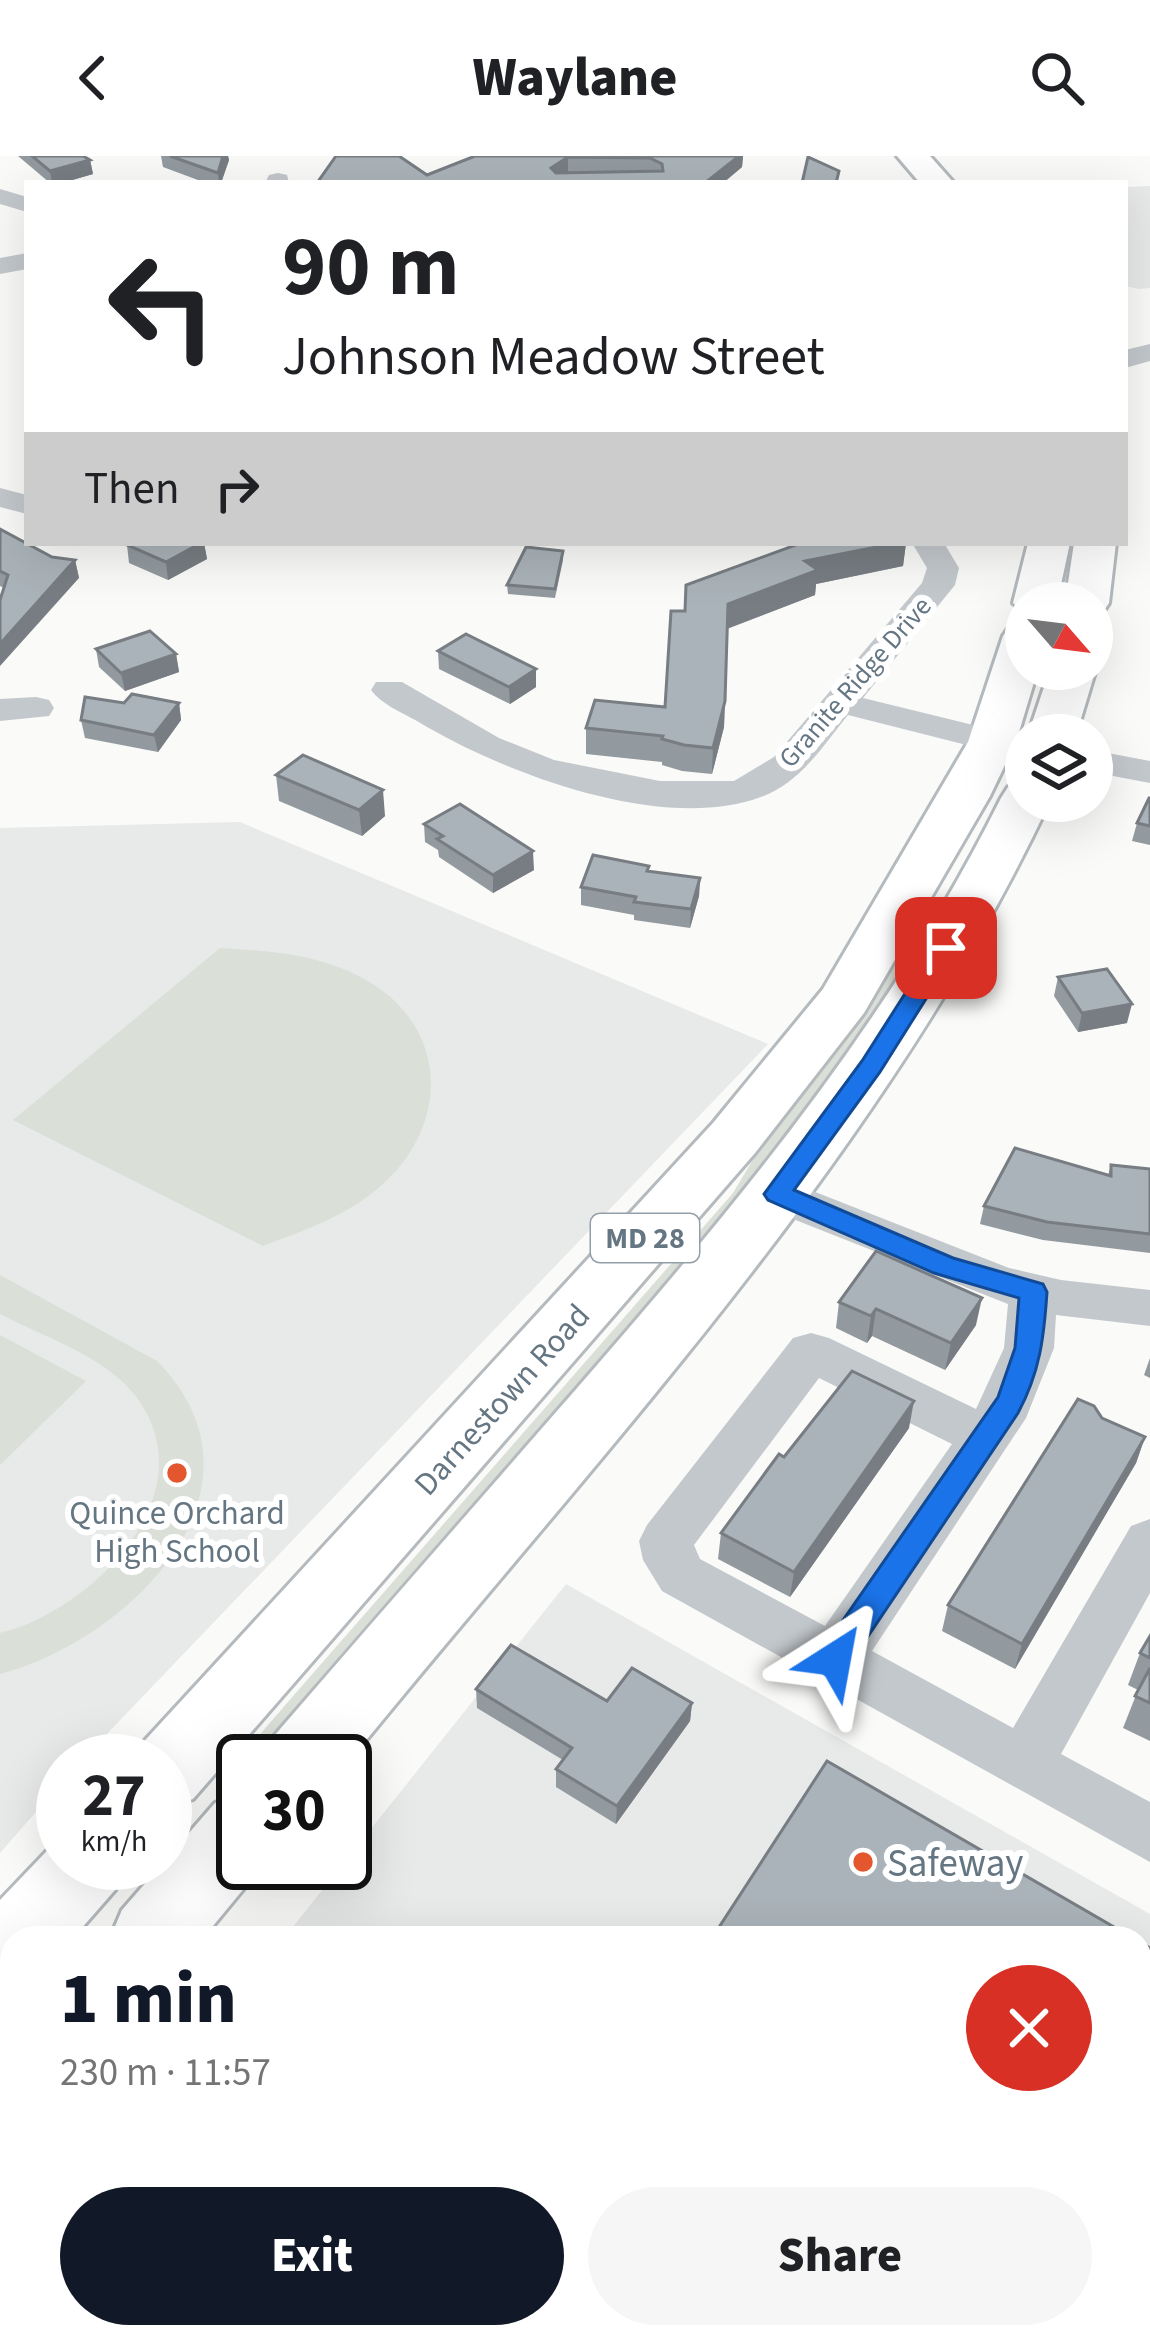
<!DOCTYPE html>
<meta charset="utf-8">
<style>
:root{--surface:#fff;--page:#f6f6f6;--text:#202124;--muted:#757577;--accent:#111827}
body{margin:0;font-family:"Source Sans 3",sans-serif;background:var(--page);color:var(--text);height:100vh;display:flex;flex-direction:column;font-size:45px;white-space:nowrap}
*{box-sizing:border-box;margin:0}
p{font-size:39px;color:var(--muted)}
.icon{flex:none;width:66px;height:66px;fill:none;stroke:currentColor;stroke-width:2;stroke-linecap:round;stroke-linejoin:round}
.map{position:relative;flex:1;overflow:hidden}
.sheet{position:absolute;left:0px;top:1770px;width:1152px;height:423px;display:flex;flex-direction:column;background:var(--surface);border-radius:36px 36px 0 0;box-shadow:0 12px 48px #0002}
.sheet>*{flex:none}
.top-card{position:absolute;left:24px;top:24px;width:1104px;height:366px;border-radius:0px;box-shadow:0 12px 48px #0002;background:#fff;color:var(--text);overflow:hidden}
.needle{width:78px;rotate:118deg}
.tools{position:absolute;left:1005px;top:426px;display:grid;gap:24px}
.tools a{display:grid;place-items:center;width:108px;height:108px;border-radius:50%;background:var(--surface);box-shadow:0 12px 48px #0002;font-size:60px}
.speed{position:absolute;left:36px;top:1578px;display:flex;gap:24px;font-size:60px;font-weight:700;text-align:center}
.speed>*{display:grid;place-content:center;width:156px;height:156px;border-radius:50%;background:var(--surface);box-shadow:0 12px 48px #0002;line-height:1}
.speed small{font-size:30px;font-weight:400}
.speed .limit{border:6px solid #111;border-radius:18px;background:#fff;color:#111}
.pin{position:absolute;display:grid;place-items:center;width:102px;height:102px;color:#fff;margin:-51px;border-radius:24px;box-shadow:0 6px 18px #0006}
.me{position:absolute;width:132px;margin:-66px;rotate:34deg;stroke-linejoin:round;filter:drop-shadow(0 0 9px #0008)}
.turn{display:flex;align-items:center;gap:42px;height:252px;padding:0 60px;font-size:54px}
.turn .icon{width:156px;height:156px;stroke-width:2.5}
.turn b{display:block;font-size:84px;line-height:102px}
.then{display:flex;align-items:center;height:114px;padding:0 60px;background:#0003;gap:24px;font-size:45px}
.round{display:grid;place-items:center;flex:none;width:126px;height:126px;border-radius:63px;background:var(--page)}
.overview{display:flex;align-items:center;justify-content:space-between;height:204px;padding:0 60px}
h1{font-size:72px;font-weight:800;line-height:90px;color:var(--accent)}
.button{display:flex;gap:24px;margin-top:auto;padding:24px 60px}
.button a{flex:1;height:138px;border-radius:72px;background:var(--accent);color:#fff;font-size:48px;font-weight:800;line-height:138px;text-align:center}
.button a+a{background:var(--page);color:var(--text)}
header{display:flex;justify-content:space-between;align-items:center;height:156px;padding:0 60px;background:var(--surface);font-size:54px;font-weight:800}
.map>svg:first-child{display:block}
.built{fill:#e8e9e9}
.green{fill:#dadfd7}
.lines{fill:none;stroke-linecap:round;stroke-linejoin:round}
.major-casing{stroke:#b5babe;stroke-width:6}
.minor{fill:#c3c8cc;fill-rule:evenodd}
.major{fill:#fff;fill-rule:evenodd}
.wall{fill:#929a9f}
.shaded-wall{fill:#777d82}
.building{fill:#aab3b9;stroke:#777d82;stroke-width:3;fill-rule:evenodd}
.route{fill:#1a73e8;stroke:#114b97;stroke-width:3}
.poi-dot{fill:#e4572e;stroke:#fff;stroke-width:4.5}
.labels{text-anchor:middle;stroke-width:12;stroke-linejoin:round;paint-order:stroke}
.far-street-label{font-size:27px;fill:#657683;stroke:#fff}
.shield{fill:#fff;stroke:#939fa8;stroke-width:3}
.shield-label{font-size:30px;font-weight:bold;fill:#657683}
.street-label{font-size:33px;fill:#657683;stroke:#fff}
.poi-label{font-size:33px;fill:#657683;stroke:#fff}
.near-poi-label{font-size:39px;fill:#657683;stroke:#fff;text-anchor:start}
</style>
<header><svg class="icon" aria-label="back" viewBox="0 0 24 24"><path d="M15 5l-7 7 7 7"/></svg>Waylane<svg class="icon" aria-label="search" viewBox="0 0 24 24"><circle cx="10" cy="10" r="6"/><path d="M15 15l6 6"/></svg></header>
<div class="map">
<svg width="1150" height="2191" viewBox="0 0 1150 2191">
<rect width="100%" height="100%" fill="#fafaf8"/>
<g class="built">
<polygon points="1150,30 1150,132 1139,133 1125,130 1125,31"/>
<polygon points="240,666 768,888 81,1605 63,1605 63,1625 0,1697 0,672"/>
<polygon points="566,1428 1150,1758 1150,2191 0,2191 0,2139 12,2124 12,2181 1140,2181 1140,1782 284,1782"/>
</g>
<g class="green">
<path d="M 922,755 L 934,757 L 902,820 L 773,1005 L 263,1605 L 243,1605 L 243,1622 L 234,1623 C 242,1595 268,1570 287,1547 L 733,1037 L 783,953 Z"/>
<path d="M 220,792 C 269,795 318,798 362,822 C 447,866 452,965 384,1027 C 350,1059 305,1074 263,1090 L 13,964 Z"/>
<path d="M 0,1119 L 157,1205 C 282,1332 130,1484 0,1518 L 0,1477 C 94,1454 211,1335 134,1238 C 104,1200 42,1180 0,1158 Z"/>
<polygon points="0,1179 86,1225 0,1309"/>
</g>
<g class="lines">
<g class="major-casing">
<g id="major">
<polygon points="897,0 930,0 954,27 920,27"/>
<polygon points="1028,387 1070,387 1057,447 1026,447 1026,458 1013,447"/>
<polygon points="1074,387 1116,387 1109,447 1103,456 1092,459 1092,447 1065,447"/>
<polygon points="1026,466 1026,513 1038,513 1016,586 990,640 864,857 755,997 193,1643 165,1653 165,1605 132,1605 137,1593 713,967 823,833 968,586 1003,480 1010,470"/>
<polygon points="1092,507 1096,513 1076,579 1028,579 1050,513 1092,513"/>
<path d="M 1026,627 L 1026,645 L 1050,645 C 881,1005 594,1303 345,1610 L 345,1605 L 262,1605 L 274,1580 C 375,1463 477,1347 578,1231 C 739,1046 892,862 1001,642 L 1008,631 Z"/>
<polygon points="243,1636 243,1707 265,1707 203,1782 110,1782 122,1754 215,1647"/>
<polygon points="63,1678 63,1707 126,1707 115,1734 73,1782 12,1782 12,1819 0,1814 0,1744"/>
<polygon points="12,1903 12,2001 0,2006 0,1908"/>
</g>
</g>
<g class="minor">
<polygon points="278,17 287,19 289,27 265,27 269,19"/>
<polygon points="0,33 27,41 27,56 0,48"/>
<polygon points="27,97 27,113 0,118 0,102"/>
<polygon points="1150,188 1150,205 1125,212 1125,194"/>
<polygon points="0,332 27,339 27,358 0,351"/>
<path d="M 912,387 L 944,387 L 959,412 L 955,429 L 863,542 L 1026,582 L 1026,604 L 848,559 C 823,590 800,627 761,641 C 662,678 501,616 417,565 C 401,556 381,548 371,534 L 376,526 L 402,526 L 499,582 L 554,604 L 660,625 L 734,625 L 774,601 L 922,427 L 927,412 Z"/>
<polygon points="36,541 49,544 54,552 49,560 0,565 0,543"/>
<polygon points="1092,594 1150,605 1150,627 1092,616"/>
<path d="M 777,1021 L 1009,1112 L 1061,1124 L 1150,1134 L 1150,1170 L 1056,1159 L 1054,1192 L 1026,1262 L 872,1495 L 1013,1572 L 1131,1370 L 1150,1363 L 1150,1437 L 1061,1598 L 1150,1646 L 1150,1706 L 662,1435 L 643,1404 L 639,1385 L 647,1369 L 793,1182 L 811,1177 L 829,1182 L 976,1253 L 1004,1192 L 1008,1148 L 760,1050 L 754,1038 L 760,1026 ZM 819,1222 L 952,1288 L 825,1470 L 700,1403 L 694,1389 Z"/>
</g>
<use href="#major" class="major"/>
</g>
<g class="wall">
<polygon points="18,0 83,0 90,4 93,18 62,27 50,27"/>
<polygon points="161,0 228,0 229,4 221,27 206,27 163,11"/>
<polygon points="475,0 743,0 742,11 723,27 317,27 427,19"/>
<polygon points="0,373 52,401 75,404 79,422 4,432 0,430"/>
<polygon points="131,387 204,387 207,403 168,424 129,407 127,389"/>
<polygon points="801,387 906,387 903,410 816,428 815,439 727,473 724,571 712,618 682,615 662,609 662,606 586,598 586,572 665,551 685,455"/>
<polygon points="563,395 563,404 555,442 508,438 507,429"/>
<polygon points="96,493 176,498 179,516 125,535 99,511"/>
<polygon points="438,495 536,513 536,531 510,548 439,513"/>
<polygon points="124,547 179,547 181,564 158,596 85,582 81,564"/>
<polygon points="276,619 385,660 362,680 279,645"/>
<polygon points="1150,642 1150,689 1132,685 1137,667"/>
<polygon points="424,668 534,714 493,737 439,701 438,694 425,686"/>
<polygon points="649,716 700,722 699,740 690,772 634,764 634,759 581,749 581,731"/>
<polygon points="1058,821 1127,867 1078,876 1054,840"/>
<polygon points="1111,1009 1150,1013 1150,1097 1043,1084 980,1068 984,1050 1108,1019"/>
<polygon points="839,1146 976,1169 945,1214 872,1180 867,1187 836,1172"/>
<polygon points="1150,1202 1150,1222 1144,1219"/>
<polygon points="1102,1262 1145,1281 1136,1307 1015,1513 942,1475 948,1449"/>
<polygon points="909,1272 790,1441 718,1403 721,1377 784,1301"/>
<polygon points="1150,1480 1150,1585 1123,1572 1138,1534 1128,1529 1140,1497"/>
<polygon points="476,1533 607,1545 692,1547 690,1565 616,1668 556,1631 556,1613 563,1604 477,1552"/>
<polygon points="1039,2181 1140,2181 1150,2191 1054,2191"/>
</g>
<g class="shaded-wall">
<polygon points="223,0 228,0 229,4 221,27 219,27 218,17"/>
<polygon points="739,0 743,0 742,11 723,27 705,27"/>
<polygon points="568,1 568,16 552,26 551,12"/>
<polygon points="90,4 93,18 62,27 52,27 50,15"/>
<polygon points="201,387 204,387 207,403 168,424 166,406"/>
<polygon points="893,387 906,387 903,410 816,428 815,439 726,473 728,448 805,405"/>
<polygon points="75,404 79,422 0,510 0,488"/>
<polygon points="176,498 179,516 125,535 121,517"/>
<polygon points="536,513 536,531 510,548 509,531"/>
<polygon points="725,545 724,571 712,618 713,592"/>
<polygon points="179,547 181,564 158,596 154,579"/>
<polygon points="383,634 385,660 362,680 359,654"/>
<polygon points="533,695 534,714 493,737 493,719"/>
<polygon points="700,722 699,740 690,772 691,753"/>
<polygon points="1132,848 1127,867 1078,876 1082,857"/>
<polygon points="982,1142 976,1169 945,1214 951,1187"/>
<polygon points="876,1153 872,1180 867,1187 871,1160"/>
<polygon points="914,1245 909,1272 790,1441 794,1416"/>
<polygon points="1145,1281 1136,1307 1015,1513 1022,1488"/>
<polygon points="692,1547 690,1565 616,1668 617,1650"/>
</g>
<g class="building">
<polygon points="32,0 83,0 90,4 50,15"/>
<polygon points="170,0 223,0 218,17"/>
<path d="M 336,0 L 399,0 L 427,19 L 475,0 L 739,0 L 705,27 L 317,27 ZM 568,1 L 650,2 L 662,8 L 663,15 L 556,17 L 551,12 Z"/>
<polygon points="808,1 839,15 836,27 802,27"/>
<polygon points="0,373 52,401 75,404 0,488 0,444 8,419 0,415"/>
<polygon points="131,387 201,387 166,406 127,389"/>
<polygon points="801,387 897,387 805,405 818,414 728,448 725,545 713,592 684,589 662,583 663,580 586,572 595,544 665,551 671,455 685,455 686,429"/>
<polygon points="526,391 563,395 555,433 507,429"/>
<polygon points="150,475 176,498 121,517 96,493"/>
<polygon points="466,478 536,513 509,531 438,495"/>
<polygon points="132,538 179,547 154,579 81,564 85,541 124,547"/>
<polygon points="303,599 383,634 359,654 276,619"/>
<polygon points="1149,642 1150,642 1150,670 1137,667"/>
<polygon points="460,648 533,695 493,719 437,683 443,680 424,668"/>
<polygon points="593,699 649,710 647,715 700,722 691,753 634,746 636,741 581,731"/>
<polygon points="1107,813 1132,848 1082,857 1058,821"/>
<polygon points="1015,992 1111,1020 1111,1009 1150,1013 1150,1078 1047,1066 984,1050"/>
<polygon points="876,1095 982,1142 951,1187 876,1153 871,1160 839,1146"/>
<polygon points="852,1215 914,1245 794,1416 721,1377 779,1298 784,1301"/>
<polygon points="1078,1243 1094,1250 1102,1262 1145,1281 1022,1488 948,1449"/>
<polygon points="1150,1480 1150,1502 1140,1497"/>
<polygon points="511,1489 607,1545 632,1512 692,1547 617,1650 556,1613 572,1592 476,1533"/>
<polygon points="1150,1512 1150,1547 1135,1540"/>
<polygon points="827,1605 1133,1782 712,1782"/>
<polygon points="1140,1786 1150,1792 1150,2191 1090,2191 1075,2181 1140,2181"/>
</g>
<path class="route" d="M 946,784 L 958,792 L 880,916 L 794,1034 L 953,1102 L 1043,1128 L 1047,1136 C 1044,1181 1040,1216 1018,1257 L 846,1513 L 835,1517 L 823,1513 L 819,1503 L 823,1493 L 998,1241 L 1015,1192 L 1019,1142 L 934,1117 L 768,1044 L 764,1038 L 862,905 L 938,786 Z"/>
<g class="poi-dot">
<circle cx="177" cy="1317" r="12"/>
<circle cx="863" cy="1706" r="12"/>
</g>
<g class="labels">
<g class="far-street-label">
<text transform="translate(855 526) rotate(-49)" y="9">Granite Ridge Drive</text>
</g>
<rect class="shield" x="591" y="1058" width="108" height="48" rx="9"/>
<g class="shield-label">
<text x="645" y="1092">MD 28</text>
</g>
<g class="street-label">
<text transform="translate(501 1243) rotate(-48)" y="12">Darnestown Road</text>
</g>
<g class="poi-label">
<text x="177" y="1368">Quince Orchard<tspan x="177" dy="38">High School</tspan></text>
</g>
<g class="near-poi-label">
<text x="887" y="1720">Safeway</text>
</g>
</g>
</svg>
<div class="tools">
<a><svg class="needle" viewBox="-14 -14 28 28"><path d="M0-13l5 13h-10z" fill="#e53935"/><path d="M0 13l5-13h-10z" fill="#757577"/></svg></a>
<a><svg class="icon" aria-label="layers" viewBox="0 0 24 24"><path d="M12 4l9 5-9 5-9-5zM3 14l9 5 9-5"/></svg></a>
</div>
<div class="speed"><div>27<small>km/h</small></div><div class="limit">30</div></div>
<div class="pin" style="left:946px;top:792px;background:#d93025"><svg class="icon" aria-label="arrive" viewBox="0 0 24 24"><path d="M6 21V4h12l-3 4 3 4H6"/></svg></div>
<svg class="me" style="left:835px;top:1503px" viewBox="-20 -20 40 40"><path d="M0-17L14 15 0 8-14 15z" fill="#1a73e8" stroke="#fff" stroke-width="4"/></svg>
<div class="top-card">
<div class="turn"><svg class="icon" aria-label="left" viewBox="0 0 24 24"><path d="M17 20v-9H6M10 6l-5 5 5 5"/></svg><div><b>90 m</b>Johnson Meadow Street</div></div>
<div class="then">Then<svg class="icon" aria-label="right" viewBox="0 0 24 24"><path d="M7 20v-9h11M14 6l5 5-5 5"/></svg></div>
</div>
<section class="sheet">
<div class="overview"><div><h1>1 min</h1><p>230 m · 11:57</p></div><a class="round" style="background:#d93025;color:#fff"><svg class="icon" aria-label="close" viewBox="0 0 24 24"><path d="M6 6l12 12M18 6L6 18"/></svg></a></div>
<div class="button"><a>Exit</a><a>Share</a></div>
</section>
</div>
